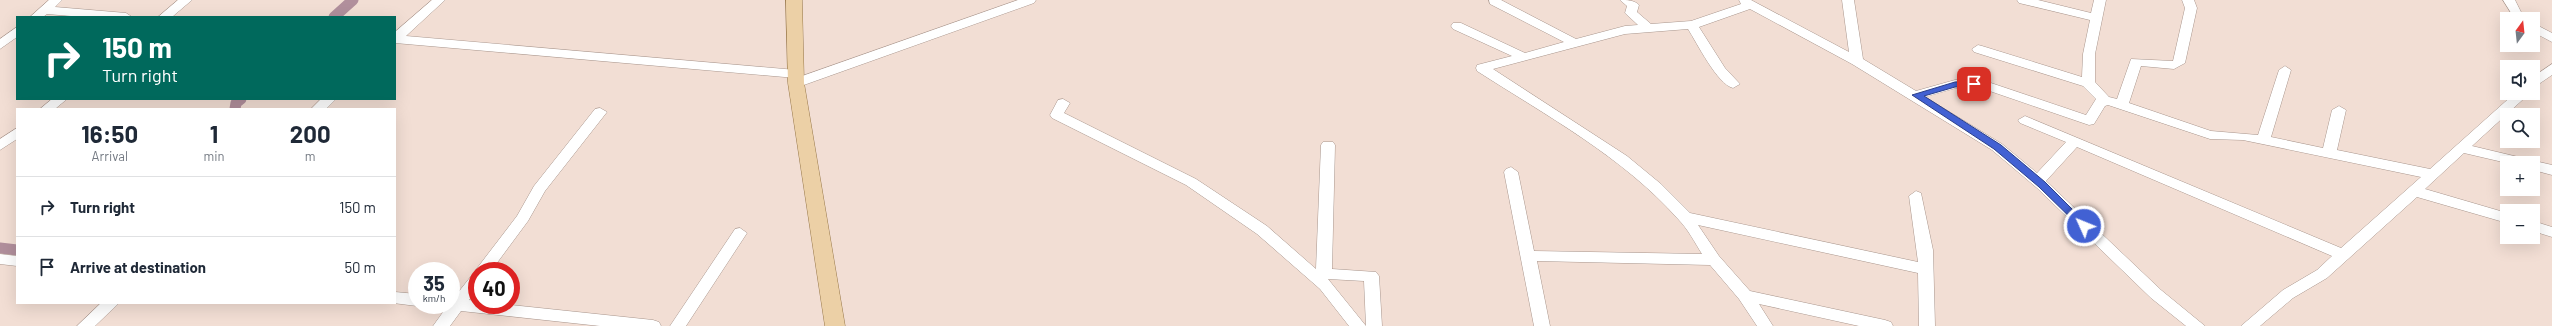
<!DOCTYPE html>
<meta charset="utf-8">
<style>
:root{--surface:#fff;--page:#f6f6f7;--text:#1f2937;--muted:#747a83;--line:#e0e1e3}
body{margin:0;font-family:Barlow,sans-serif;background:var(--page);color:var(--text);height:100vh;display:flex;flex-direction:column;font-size:15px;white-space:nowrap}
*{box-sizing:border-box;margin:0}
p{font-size:13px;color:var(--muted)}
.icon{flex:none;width:22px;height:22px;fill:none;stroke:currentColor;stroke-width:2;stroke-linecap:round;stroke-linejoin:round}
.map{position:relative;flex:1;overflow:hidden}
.drawer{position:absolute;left:16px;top:108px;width:380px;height:196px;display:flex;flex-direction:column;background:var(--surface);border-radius:0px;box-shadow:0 4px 16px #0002}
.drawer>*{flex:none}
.banner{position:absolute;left:16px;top:16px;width:380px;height:84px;border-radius:0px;box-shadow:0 4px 16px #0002;background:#00695c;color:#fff;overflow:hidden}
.needle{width:26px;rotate:15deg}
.fabs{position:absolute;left:2500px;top:12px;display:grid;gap:8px}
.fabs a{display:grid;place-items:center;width:40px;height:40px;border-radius:0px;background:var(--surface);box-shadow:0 4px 16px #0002;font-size:20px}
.speed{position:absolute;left:408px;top:262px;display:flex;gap:8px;font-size:20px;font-weight:700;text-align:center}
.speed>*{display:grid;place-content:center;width:52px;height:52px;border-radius:50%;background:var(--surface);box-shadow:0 4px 16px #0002;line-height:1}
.speed small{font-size:10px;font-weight:400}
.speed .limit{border:6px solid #d22;background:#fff;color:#111}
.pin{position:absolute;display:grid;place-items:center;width:34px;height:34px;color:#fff;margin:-17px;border-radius:8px;box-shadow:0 2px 6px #0006}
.me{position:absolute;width:44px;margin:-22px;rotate:314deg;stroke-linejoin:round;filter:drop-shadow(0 0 3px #0008)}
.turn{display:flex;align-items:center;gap:14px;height:84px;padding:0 20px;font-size:18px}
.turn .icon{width:52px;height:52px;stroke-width:2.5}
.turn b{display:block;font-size:28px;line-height:34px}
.eta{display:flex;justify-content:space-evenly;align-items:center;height:68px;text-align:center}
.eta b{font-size:24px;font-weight:700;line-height:28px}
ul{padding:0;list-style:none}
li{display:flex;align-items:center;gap:12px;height:60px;padding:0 20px;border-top:1px solid var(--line)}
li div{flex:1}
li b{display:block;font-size:15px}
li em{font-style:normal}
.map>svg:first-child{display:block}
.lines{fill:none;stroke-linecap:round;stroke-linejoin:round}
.canal{stroke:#b18f9c;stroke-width:11}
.minor-casing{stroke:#a9968d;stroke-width:1}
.major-casing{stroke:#977748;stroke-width:1}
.minor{fill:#fff;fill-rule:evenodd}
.major{fill:#ecd0a6;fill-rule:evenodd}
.route{fill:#4261d3;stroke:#2b3f89}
</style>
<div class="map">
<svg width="2552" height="326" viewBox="0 0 2552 326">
<rect width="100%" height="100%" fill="#f2ded4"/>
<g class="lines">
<g class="canal">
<polyline points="334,17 353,0"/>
<polyline points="235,109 236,103 241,99"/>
<polyline points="0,248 17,250"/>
</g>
<g class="minor-casing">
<g id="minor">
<polygon points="49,0 62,0 55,7 126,13 132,17 83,17 47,14 43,17 30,17"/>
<polygon points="178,0 192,0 172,17 158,17"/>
<polygon points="432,0 445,0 406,36 796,70 802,74 796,78 395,43 395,32"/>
<polygon points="1018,0 1036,0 1034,3 801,86 796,87 789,83 791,80"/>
<path d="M 1489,0 L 1501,0 L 1576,39 L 1625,26 L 1638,25 L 1625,13 L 1627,6 L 1620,0 C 1627,0 1634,0 1639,5 L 1637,12 L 1651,24 L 1691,21 L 1741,4 L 1739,0 L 1751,0 L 1849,52 L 1842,0 L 1854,0 L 1863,59 L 1916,91 L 1955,80 L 1982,80 L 2086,115 L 2096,99 L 2083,86 L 1974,52 L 1972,49 L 1978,45 L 1982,46 L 2082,77 L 2083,54 L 2090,20 L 2019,3 L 2017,0 L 2038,0 L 2091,13 L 2094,0 L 2106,0 L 2095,54 L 2095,82 L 2109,97 L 2117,99 L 2131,59 L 2173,61 L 2185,8 L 2182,0 L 2194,0 L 2197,8 L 2185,63 L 2174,69 L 2141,66 L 2129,103 L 2211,131 L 2258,135 L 2279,70 L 2285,66 L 2291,70 L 2271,137 L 2323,148 L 2332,110 L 2339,106 L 2346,110 L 2337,150 L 2430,169 L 2515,93 L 2530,93 L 2472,146 L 2552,165 L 2552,175 L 2533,170 L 2533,163 L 2507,163 L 2464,153 L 2425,189 L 2507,213 L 2507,223 L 2417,197 L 2327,278 L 2293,298 L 2260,326 L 2241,326 L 2283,290 L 2317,270 L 2332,256 L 2077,147 L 2046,181 L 2161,290 L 2205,326 L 2186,326 L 2151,298 L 2037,188 L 1992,150 L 1852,64 L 1750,9 L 1699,27 L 1725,68 L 1740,84 L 1733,88 C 1717,84 1697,43 1688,29 L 1625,34 L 1493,69 L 1627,156 L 1661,184 L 1690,213 L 1918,262 L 1909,196 L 1916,191 L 1921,193 L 1933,250 L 1935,326 L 1919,326 L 1918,273 L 1698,225 L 1719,256 L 1750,291 L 1885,320 L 1891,322 L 1893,326 L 1859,326 L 1759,304 L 1773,326 L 1757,326 L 1739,299 L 1710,265 L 1537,261 L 1550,326 L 1534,326 L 1504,172 L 1506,169 L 1511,167 L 1518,172 L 1534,251 L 1702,254 C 1695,243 1688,229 1678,219 C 1623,157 1547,116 1477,71 L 1476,68 L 1477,65 L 1512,56 L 1453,29 L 1451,26 L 1453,23 L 1461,23 L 1525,53 L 1564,42 L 1490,4 ZM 1956,88 L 1981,88 L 2089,125 L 2094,124 L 2105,106 L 2108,105 L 2210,139 L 2243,140 L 2421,177 L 2341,248 L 2025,116 L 2018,120 L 2020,123 L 2066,142 L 2037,173 L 2002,144 L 1925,97 Z"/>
<polygon points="2503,0 2515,0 2521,12 2528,19 2515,19"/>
<polygon points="2533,23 2552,33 2552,42 2533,32"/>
<polygon points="17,27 17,37 0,49 0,39"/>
<polygon points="2552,64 2552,75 2533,88 2533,77"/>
<polygon points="52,99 67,99 55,109 40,109"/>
<polygon points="321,99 336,99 326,109 311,109"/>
<polygon points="1063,99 1070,103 1064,113 1196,179 1267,226 1316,269 1321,145 1323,142 1333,142 1335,145 1332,269 1376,272 1379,276 1382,326 1366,326 1364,281 1328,279 1366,326 1349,326 1320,289 1257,234 1186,185 1052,118 1050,115 1058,100"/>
<polygon points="600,108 607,112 545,191 528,221 491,271 477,271 477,290 469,300 477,301 477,305 511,305 653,320 659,322 661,326 600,326 461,311 450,326 433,326 446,308 444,305 451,305 451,298 453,299 472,275 477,274 475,271 478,267 517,216 534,186 595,109"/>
<polygon points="17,128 17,139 0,150 0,139"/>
<polygon points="2533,221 2552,227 2552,237 2533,231"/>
<polygon points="740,228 747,233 686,326 670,326 735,229"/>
<polygon points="0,254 17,256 17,266 0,264"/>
<polygon points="395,292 417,294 417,305 419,305 417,306 393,303 395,303"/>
<polygon points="101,303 119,303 95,326 77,326"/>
</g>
</g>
<g class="major-casing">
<polygon id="major" points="786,0 802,0 804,83 845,326 825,326 788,83"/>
</g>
<use href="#minor" class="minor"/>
<use href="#major" class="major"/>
</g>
<polygon class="route" points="1974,81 1977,82 1977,86 1955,87 1924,96 2001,145 2045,182 2087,224 2087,228 2081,228 2039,187 1994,149 1912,95 1955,82"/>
</svg>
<div class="fabs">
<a><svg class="needle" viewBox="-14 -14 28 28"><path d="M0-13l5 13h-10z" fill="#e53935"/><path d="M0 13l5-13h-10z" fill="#747a83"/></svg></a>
<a><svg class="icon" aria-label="sound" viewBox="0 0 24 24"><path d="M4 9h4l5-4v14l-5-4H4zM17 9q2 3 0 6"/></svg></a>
<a><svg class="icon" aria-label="search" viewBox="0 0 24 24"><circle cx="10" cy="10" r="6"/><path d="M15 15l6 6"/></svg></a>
<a>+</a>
<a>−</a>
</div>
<div class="speed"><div>35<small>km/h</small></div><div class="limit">40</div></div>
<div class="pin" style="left:1974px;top:84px;background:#d93025"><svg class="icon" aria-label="arrive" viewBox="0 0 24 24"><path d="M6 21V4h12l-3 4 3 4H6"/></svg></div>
<svg class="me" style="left:2084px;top:226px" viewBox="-20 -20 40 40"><circle r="17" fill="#4261d3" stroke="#fff" stroke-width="3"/><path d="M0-11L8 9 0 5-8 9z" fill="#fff"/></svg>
<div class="banner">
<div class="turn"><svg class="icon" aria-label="right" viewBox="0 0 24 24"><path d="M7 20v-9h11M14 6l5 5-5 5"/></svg><div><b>150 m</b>Turn right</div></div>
</div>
<section class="drawer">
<div class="eta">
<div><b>16:50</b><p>Arrival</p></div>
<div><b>1</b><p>min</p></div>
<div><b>200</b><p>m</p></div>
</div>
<ul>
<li><svg class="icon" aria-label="right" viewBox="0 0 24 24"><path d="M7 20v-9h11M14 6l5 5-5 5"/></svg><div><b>Turn right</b></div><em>150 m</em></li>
<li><svg class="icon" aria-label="arrive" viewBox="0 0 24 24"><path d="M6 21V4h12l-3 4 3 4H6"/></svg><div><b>Arrive at destination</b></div><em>50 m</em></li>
</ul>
</section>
</div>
